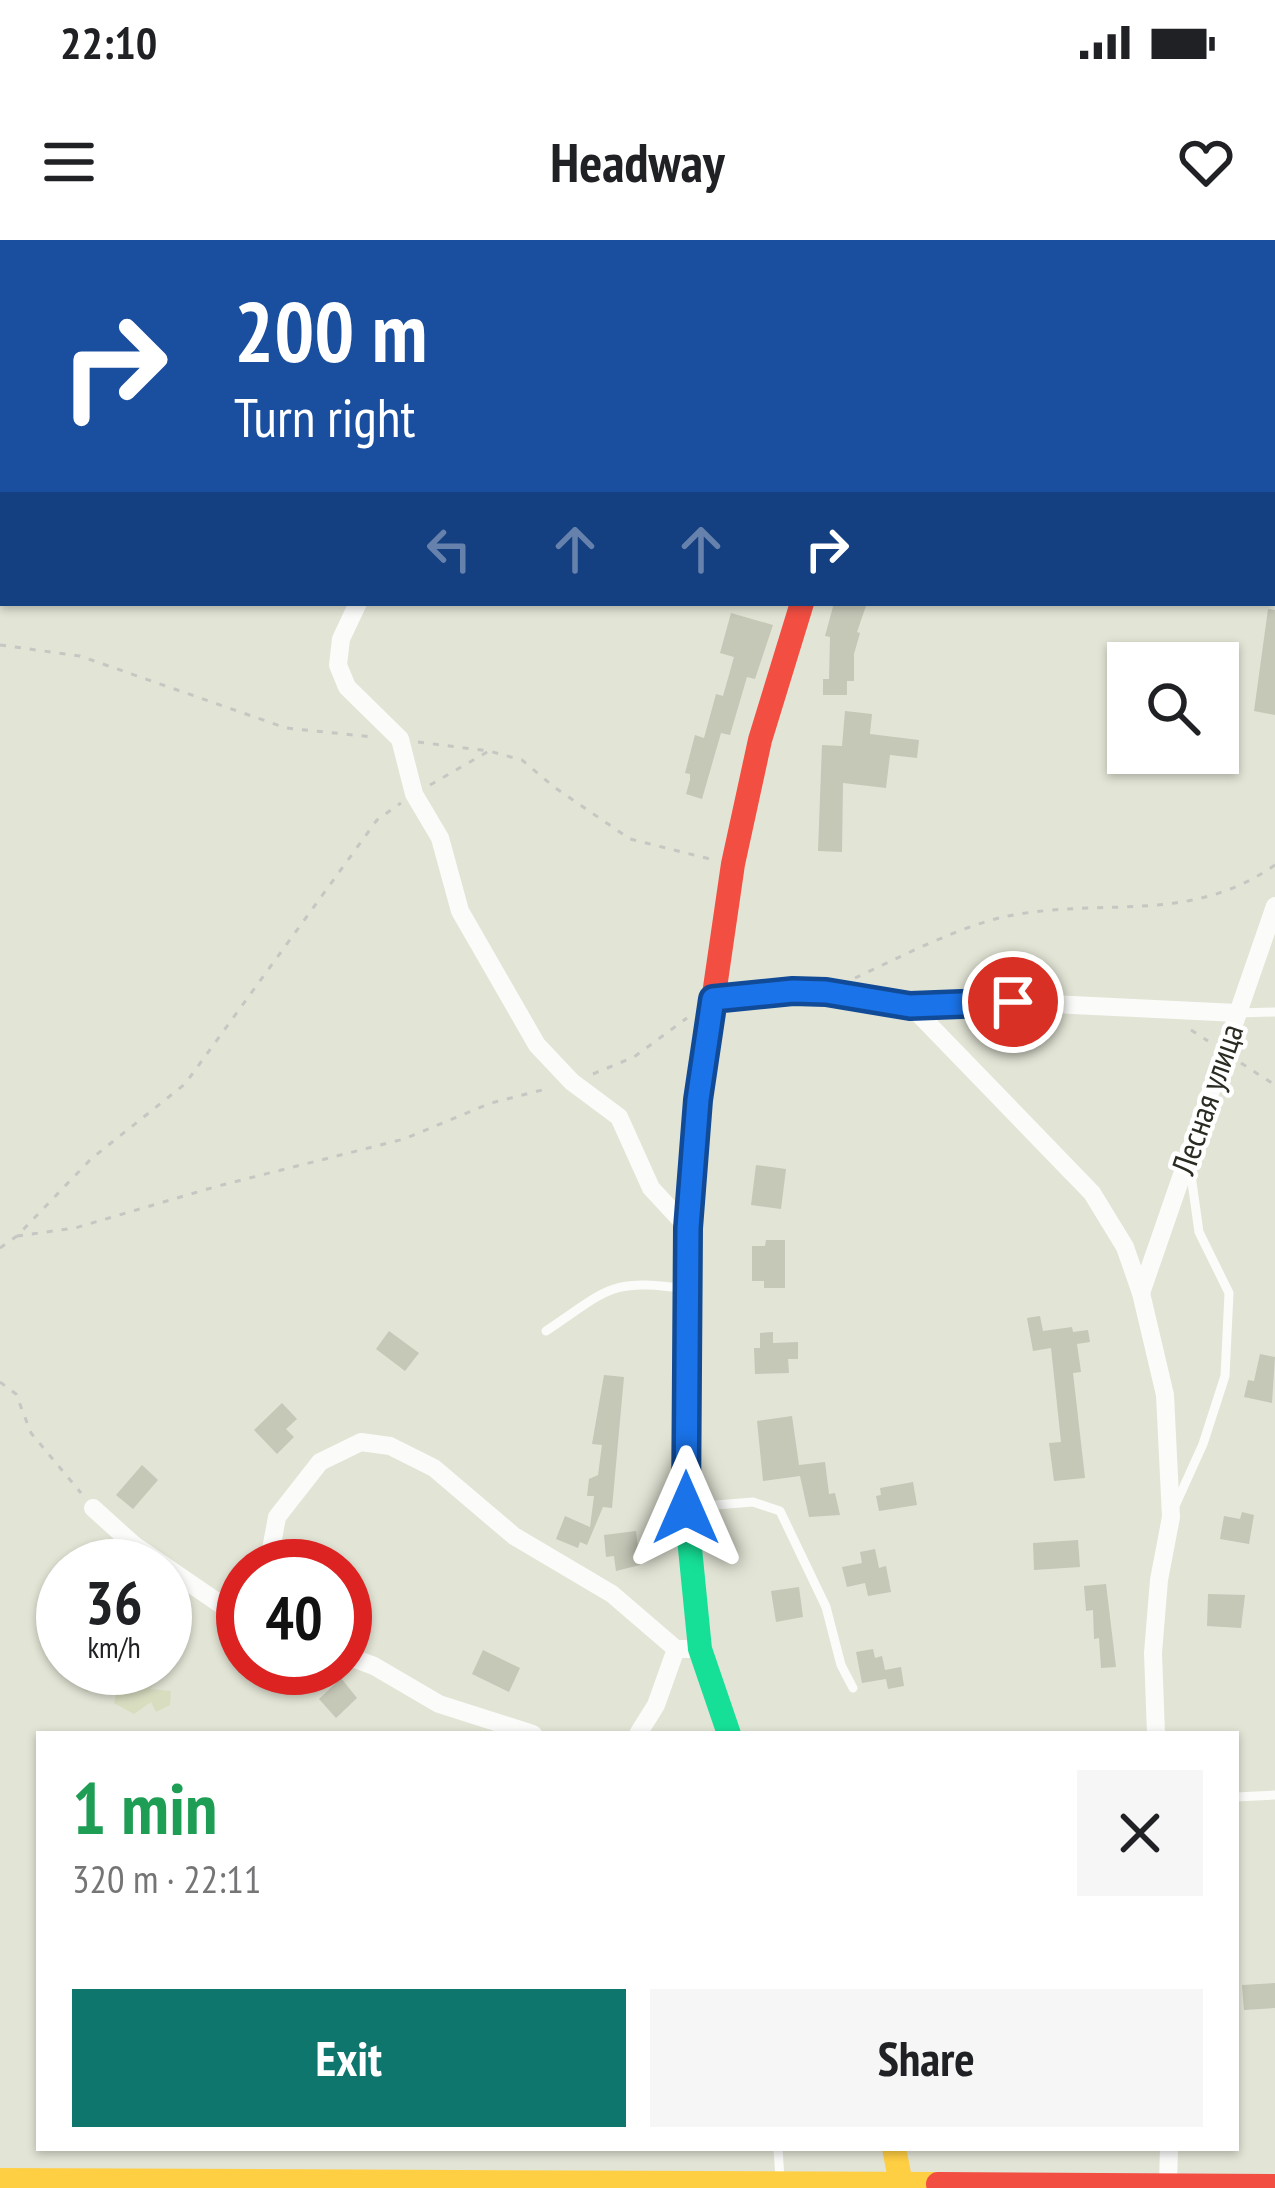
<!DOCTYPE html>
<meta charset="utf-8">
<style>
:root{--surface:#fff;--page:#f6f6f6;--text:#202124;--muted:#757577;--accent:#0f766e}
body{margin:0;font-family:"PT Sans Narrow",sans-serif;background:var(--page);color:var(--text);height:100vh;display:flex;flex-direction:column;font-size:45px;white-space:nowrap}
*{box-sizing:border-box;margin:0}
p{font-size:39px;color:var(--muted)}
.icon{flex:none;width:66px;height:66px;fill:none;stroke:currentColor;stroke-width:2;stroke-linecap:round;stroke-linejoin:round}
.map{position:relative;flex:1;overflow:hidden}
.side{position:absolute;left:36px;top:1491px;width:1203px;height:420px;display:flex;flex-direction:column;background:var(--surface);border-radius:0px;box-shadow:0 3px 9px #0004}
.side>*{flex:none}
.hud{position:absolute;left:0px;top:0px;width:1275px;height:366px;box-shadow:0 3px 9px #0004;background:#1a4fa0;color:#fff;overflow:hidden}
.buttons{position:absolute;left:1107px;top:402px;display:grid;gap:24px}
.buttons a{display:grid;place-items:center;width:132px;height:132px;border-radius:0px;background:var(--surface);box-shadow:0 3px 9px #0004;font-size:60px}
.speed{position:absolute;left:36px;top:1299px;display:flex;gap:24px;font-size:60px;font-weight:700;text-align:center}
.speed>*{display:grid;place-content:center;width:156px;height:156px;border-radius:50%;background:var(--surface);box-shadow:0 3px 9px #0004;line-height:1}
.speed small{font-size:30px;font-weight:400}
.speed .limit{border:18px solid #d22;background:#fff;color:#111}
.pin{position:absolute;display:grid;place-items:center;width:102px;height:102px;color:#fff;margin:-51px;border:6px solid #fff;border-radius:50%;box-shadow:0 3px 12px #0007}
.me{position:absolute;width:132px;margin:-66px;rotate:0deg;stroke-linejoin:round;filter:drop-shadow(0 0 9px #0008)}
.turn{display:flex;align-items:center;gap:42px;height:252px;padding:0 36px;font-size:54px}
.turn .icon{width:156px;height:156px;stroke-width:2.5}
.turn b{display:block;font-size:84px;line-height:102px}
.lanes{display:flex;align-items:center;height:114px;padding:0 36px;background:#0003;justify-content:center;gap:60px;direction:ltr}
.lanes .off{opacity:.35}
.round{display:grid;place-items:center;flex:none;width:126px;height:126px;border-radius:0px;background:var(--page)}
.head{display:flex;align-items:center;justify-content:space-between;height:204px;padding:0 36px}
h1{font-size:72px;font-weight:800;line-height:90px;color:#1e9e55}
.button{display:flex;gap:24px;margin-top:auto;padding:24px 36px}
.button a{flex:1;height:138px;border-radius:0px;background:var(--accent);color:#fff;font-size:48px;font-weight:800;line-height:138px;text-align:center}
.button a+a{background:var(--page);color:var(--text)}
.status{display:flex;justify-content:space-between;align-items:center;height:84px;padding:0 60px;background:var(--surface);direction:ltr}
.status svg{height:33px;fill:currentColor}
header{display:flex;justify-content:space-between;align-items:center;height:156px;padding:0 36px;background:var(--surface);font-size:54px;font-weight:800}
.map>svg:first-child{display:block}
.green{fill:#d9ddc0}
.building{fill:#c5c7b7}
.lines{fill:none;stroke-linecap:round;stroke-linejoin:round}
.path{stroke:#c6c7c3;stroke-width:3;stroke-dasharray:6 9;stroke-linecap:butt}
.lane{stroke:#fbfbf9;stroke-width:9}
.street{stroke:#fbfbf9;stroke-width:18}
.fast{stroke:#16e098;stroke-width:24}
.slow{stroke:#ffcf43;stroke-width:24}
.jam{stroke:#f24e42;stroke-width:24}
.route-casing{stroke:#114b97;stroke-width:30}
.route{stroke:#1a73e8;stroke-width:21}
.labels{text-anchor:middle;stroke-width:9;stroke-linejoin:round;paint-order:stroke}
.street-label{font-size:33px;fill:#2a2c22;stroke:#fff}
</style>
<div class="status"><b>22:10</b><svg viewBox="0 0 49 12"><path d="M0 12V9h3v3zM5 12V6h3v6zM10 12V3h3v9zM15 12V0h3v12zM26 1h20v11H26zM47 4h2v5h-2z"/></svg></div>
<header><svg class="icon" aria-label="menu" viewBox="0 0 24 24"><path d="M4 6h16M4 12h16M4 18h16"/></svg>Headway<svg class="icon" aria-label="heart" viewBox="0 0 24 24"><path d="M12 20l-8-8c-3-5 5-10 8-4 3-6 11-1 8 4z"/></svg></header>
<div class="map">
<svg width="1275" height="1948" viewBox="0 0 1275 1948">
<rect width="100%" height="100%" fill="#e2e4d5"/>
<polygon class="green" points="165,1424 169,1425 150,1449 171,1451 170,1465 156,1472 151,1462 134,1474 114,1463 116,1454 97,1439 87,1452 68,1440 72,1428 165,1428"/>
<g class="building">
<polygon points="834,363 867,363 857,392 860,393 854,414 854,441 847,441 847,455 823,455 823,439 829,439 830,397 825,396"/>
<polygon points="1268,369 1275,370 1275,475 1254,471"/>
<polygon points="731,373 773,385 755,439 747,437 730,495 721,493 702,559 686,554 690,540 690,534 685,533 695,495 704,498 716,454 723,456 734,417 720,413"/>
<polygon points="845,471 872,474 870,494 919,500 917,518 890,515 886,548 843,543 842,612 818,611 822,505 842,506"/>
<polygon points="756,925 786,929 781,969 751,965"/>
<polygon points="766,1000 785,1000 785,1048 764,1048 764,1041 752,1041 752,1006 765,1006"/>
<polygon points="1040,1076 1043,1091 1072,1087 1073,1092 1088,1090 1090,1102 1077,1104 1081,1132 1073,1133 1085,1238 1054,1241 1049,1203 1061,1202 1051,1108 1033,1111 1027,1078"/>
<polygon points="389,1091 419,1113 405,1131 376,1109"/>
<polygon points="773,1092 773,1103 798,1102 798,1119 788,1119 789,1133 755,1134 754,1108 760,1108 760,1093"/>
<polygon points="1260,1114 1275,1117 1272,1163 1244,1157 1248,1140 1254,1141"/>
<polygon points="604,1135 624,1137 612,1268 603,1267 587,1305 580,1302 578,1308 556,1299 565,1276 590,1287 594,1256 587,1256 589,1239 598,1235 602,1205 592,1204"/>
<polygon points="282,1163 297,1179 286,1189 294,1197 277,1214 254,1190"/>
<polygon points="792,1176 799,1225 825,1222 829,1254 835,1253 840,1275 809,1277 800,1236 763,1241 757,1181"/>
<polygon points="142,1225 158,1240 133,1269 116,1255"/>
<polygon points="913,1242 917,1265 879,1271 876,1256 881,1255 880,1248"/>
<polygon points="1242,1272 1254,1275 1249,1304 1220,1299 1224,1276 1240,1279"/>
<polygon points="636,1291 640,1325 616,1331 614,1316 606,1317 604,1295"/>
<polygon points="1078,1300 1080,1327 1034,1330 1033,1303"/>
<polygon points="875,1309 879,1328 886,1326 891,1352 868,1356 865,1343 847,1347 842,1327 862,1323 860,1312"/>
<polygon points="1106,1344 1116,1427 1101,1428 1099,1398 1094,1399 1093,1370 1086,1371 1084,1346"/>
<polygon points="799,1347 803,1377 776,1382 771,1351"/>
<polygon points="1208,1354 1245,1355 1241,1388 1207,1386"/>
<polygon points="873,1409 875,1418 882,1416 885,1430 901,1427 904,1446 888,1449 886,1439 862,1443 856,1412"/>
<polygon points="483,1410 520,1428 509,1452 472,1434"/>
<polygon points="341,1438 357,1458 336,1478 319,1459"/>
<polygon points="1275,1743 1275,1768 1244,1770 1242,1745"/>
</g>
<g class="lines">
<g class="path">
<polyline points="0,405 80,416 286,488 373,497"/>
<polyline points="418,502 489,511 522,520 554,547 630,599 714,620"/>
<polyline points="430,545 489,511"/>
<path d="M 855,738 C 898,718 962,685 1008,676 C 1105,657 1189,685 1275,625"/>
<polyline points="1191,790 1208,801"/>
<polyline points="1241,823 1275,845"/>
<polyline points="593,834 634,817 687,778"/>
<polyline points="17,996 75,988 218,946 404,899 491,863 550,848"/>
<polyline points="0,1008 17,996 91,919 185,844 377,580 401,563"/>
<polyline points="0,1142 16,1154 31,1193 81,1253"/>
</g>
<g class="lane">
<polyline points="1238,773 1275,772"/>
<path d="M 546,1091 C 609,1049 609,1038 687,1049"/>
<polyline points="1175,1266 1203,1204 1225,1136 1229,1053 1199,992 1190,928"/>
<polyline points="691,1267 753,1262 780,1271 826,1367 841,1425 853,1448"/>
<polyline points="1236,1557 1275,1555"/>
<polyline points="778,1908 780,1939"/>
</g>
<g class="street">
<polyline points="278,0 288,3"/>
<polyline points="1272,131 1275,132"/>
<polyline points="358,363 341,399 338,425 347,447 400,499 414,554 440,598 460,671 537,805 572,842 619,877 651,948 688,988"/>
<polyline points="713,759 826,752 911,766 1013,762 1237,773"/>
<polyline points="911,766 1092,953 1125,1007 1141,1053 1165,1155 1171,1277 1159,1340 1153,1413 1156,1494"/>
<polyline points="1141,1053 1275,666"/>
<polyline points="93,1268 134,1305 226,1368 243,1375"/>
<polyline points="268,1326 277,1277 320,1222 361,1202 390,1206 434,1228 514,1296 612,1354 676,1409"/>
<polyline points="345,1415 374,1426 439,1464 533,1494"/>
<polyline points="638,1494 656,1465 676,1409 689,1409"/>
<polyline points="1168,1943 1169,1908"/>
</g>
<polyline class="fast" points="703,830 688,988 686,1268 700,1409 729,1494"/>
<g class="slow">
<polyline points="923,3 924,0"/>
<polyline points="894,1908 901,1944"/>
<polyline points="0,1940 938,1944"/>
</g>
<g class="jam">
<polyline points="703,830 733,624 760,500 802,363"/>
<polyline points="938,1944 1275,1946"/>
</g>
</g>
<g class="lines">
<g class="route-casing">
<polyline id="route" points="686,1268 688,988 698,860 713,759 793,751 826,752 910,766 1013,762"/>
</g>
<use href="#route" class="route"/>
</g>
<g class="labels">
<g class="street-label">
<text transform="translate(1207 859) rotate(-71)" y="12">Лесная улица</text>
</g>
</g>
</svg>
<div class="buttons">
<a><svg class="icon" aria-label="search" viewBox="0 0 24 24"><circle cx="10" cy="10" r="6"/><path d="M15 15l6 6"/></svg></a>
</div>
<div class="speed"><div>36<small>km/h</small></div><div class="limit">40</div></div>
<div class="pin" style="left:1013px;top:762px;background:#d93025"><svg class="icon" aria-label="arrive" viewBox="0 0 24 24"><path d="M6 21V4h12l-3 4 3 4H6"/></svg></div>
<svg class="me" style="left:686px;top:1268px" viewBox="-20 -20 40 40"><path d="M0-17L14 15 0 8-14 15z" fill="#1a73e8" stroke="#fff" stroke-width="4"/></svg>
<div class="hud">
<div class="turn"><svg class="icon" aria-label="right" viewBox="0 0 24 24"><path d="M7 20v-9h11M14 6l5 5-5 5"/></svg><div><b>200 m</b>Turn right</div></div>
<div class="lanes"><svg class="icon off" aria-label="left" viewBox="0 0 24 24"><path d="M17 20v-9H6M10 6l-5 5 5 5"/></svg><svg class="icon off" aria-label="ahead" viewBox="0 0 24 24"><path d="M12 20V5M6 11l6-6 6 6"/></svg><svg class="icon off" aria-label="ahead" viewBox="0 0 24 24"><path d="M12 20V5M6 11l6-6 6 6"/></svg><svg class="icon" aria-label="right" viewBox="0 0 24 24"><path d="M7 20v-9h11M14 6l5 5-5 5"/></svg></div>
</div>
<section class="side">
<div class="head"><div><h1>1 min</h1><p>320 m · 22:11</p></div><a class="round"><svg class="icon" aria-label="close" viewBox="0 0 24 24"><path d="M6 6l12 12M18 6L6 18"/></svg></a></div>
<div class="button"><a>Exit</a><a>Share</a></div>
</section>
</div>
